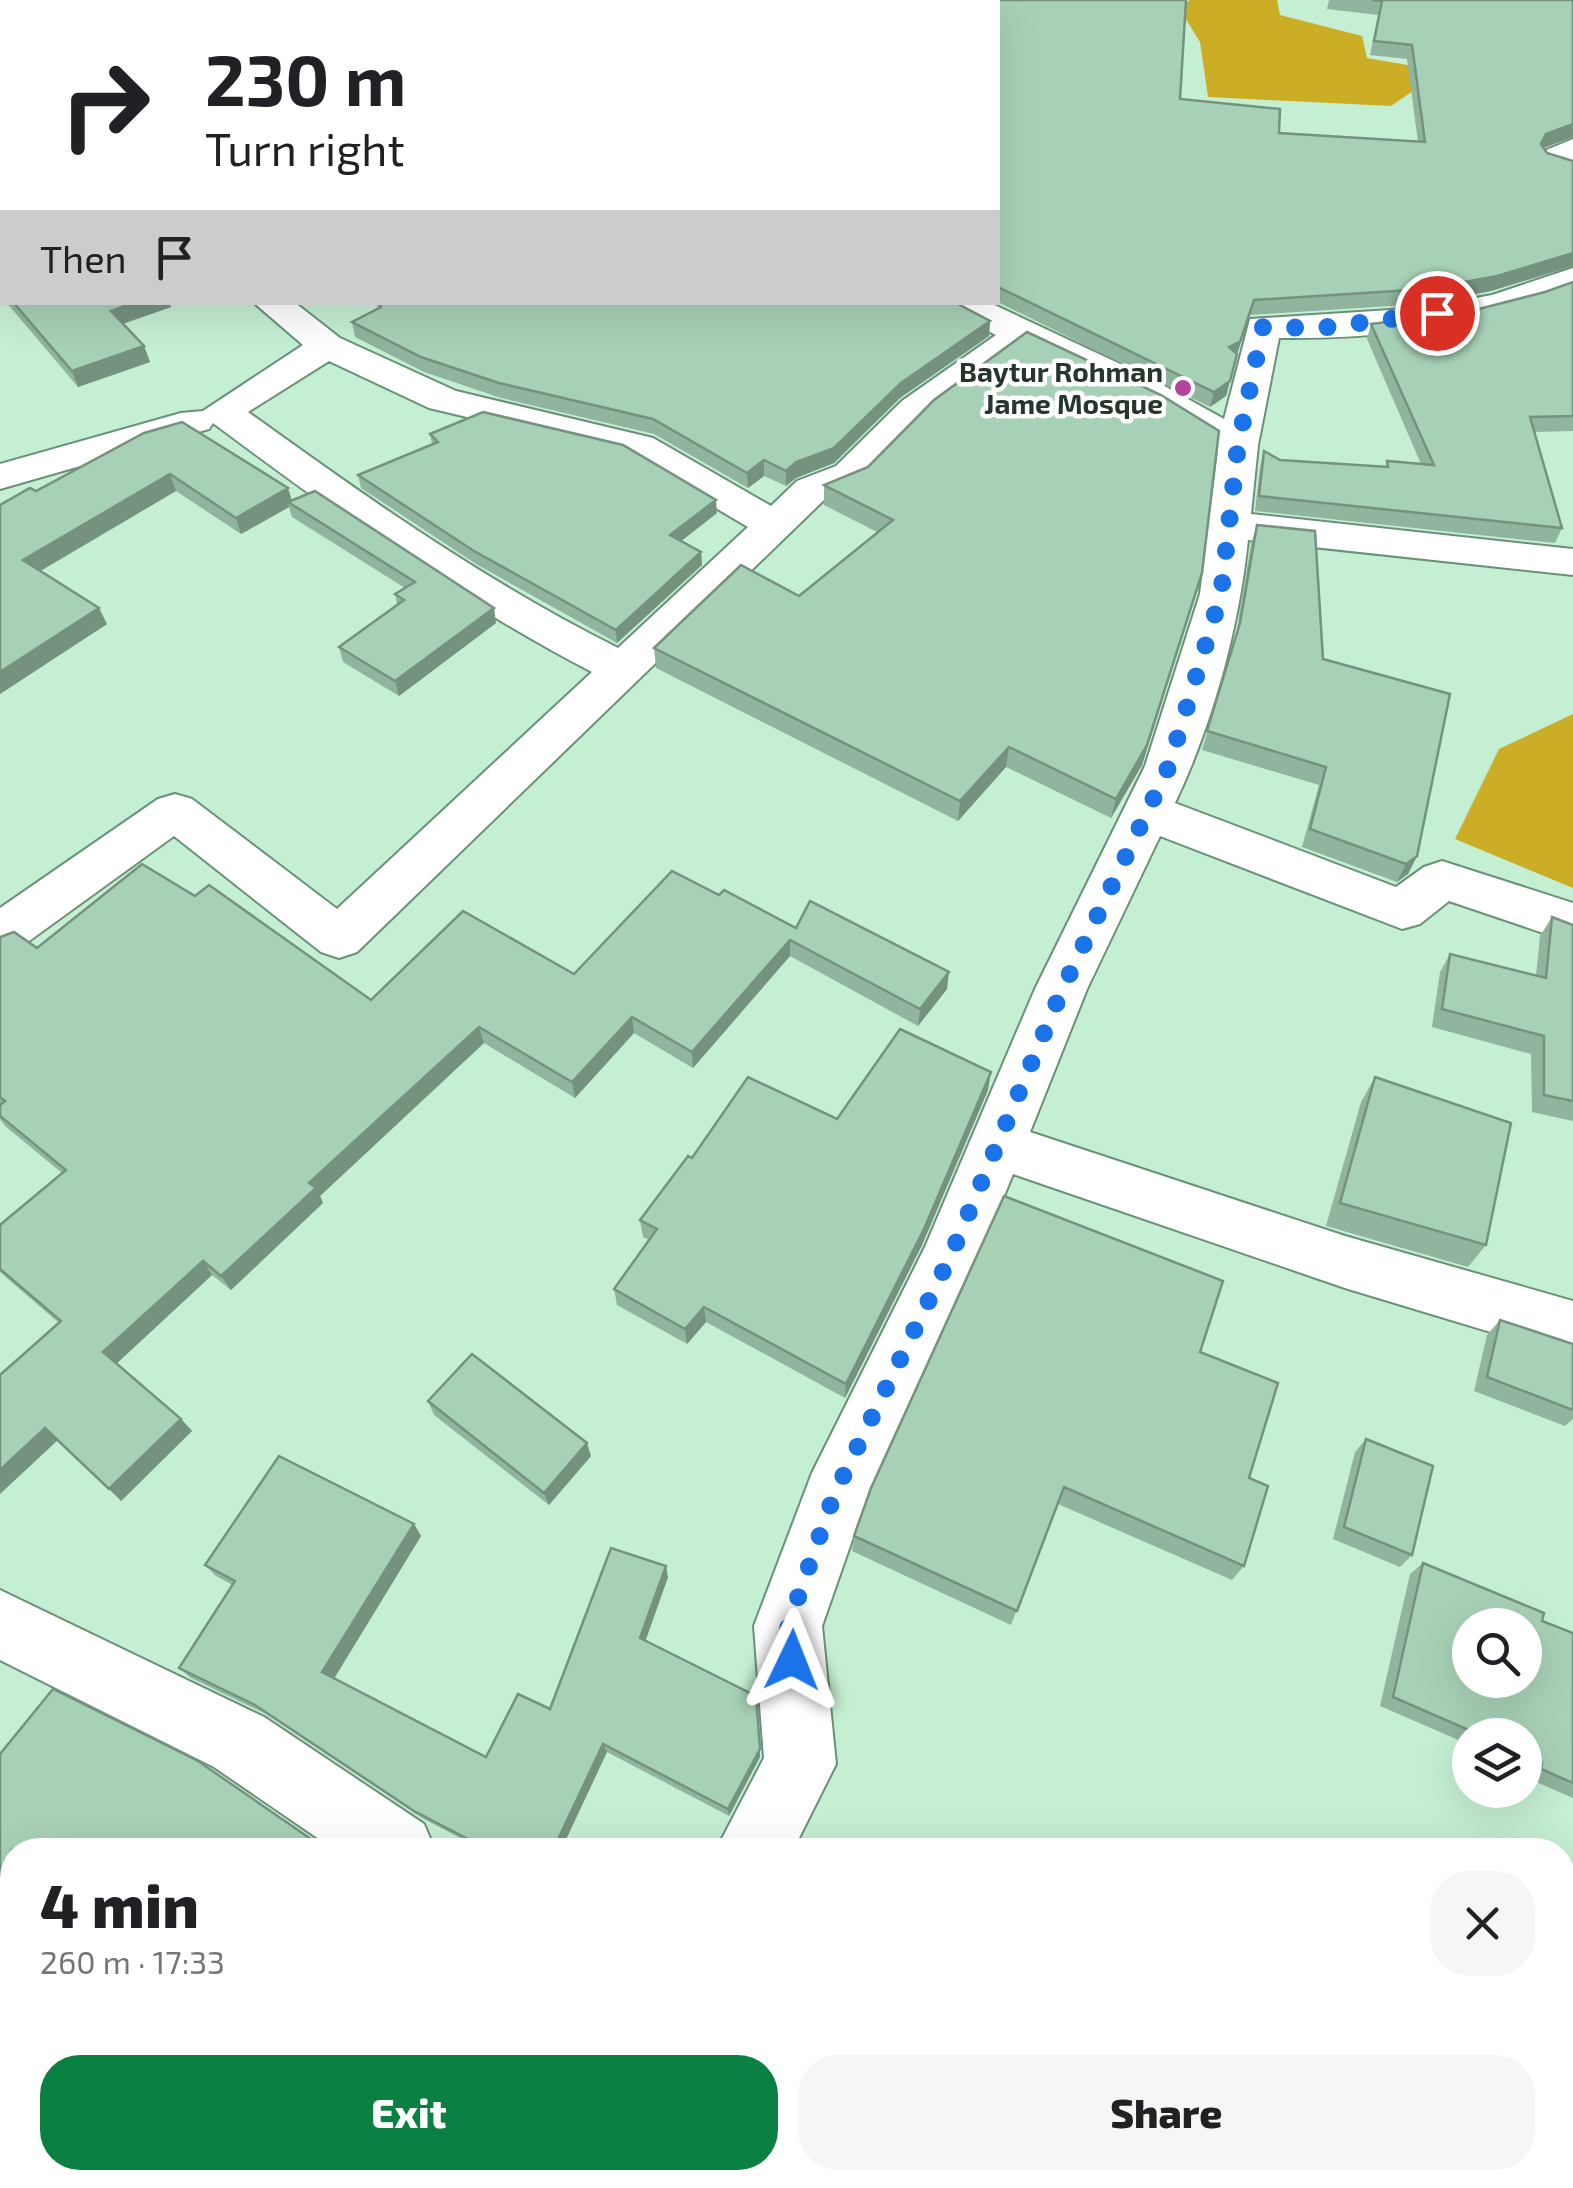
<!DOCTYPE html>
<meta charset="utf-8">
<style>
:root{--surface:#fff;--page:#f6f6f6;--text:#202124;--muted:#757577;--accent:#0b8043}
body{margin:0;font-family:"Exo 2",sans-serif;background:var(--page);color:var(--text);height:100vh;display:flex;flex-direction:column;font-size:38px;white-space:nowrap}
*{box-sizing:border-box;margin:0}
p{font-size:32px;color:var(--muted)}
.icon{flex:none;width:55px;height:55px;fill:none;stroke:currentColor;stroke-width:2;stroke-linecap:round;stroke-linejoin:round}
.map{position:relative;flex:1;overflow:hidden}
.sheet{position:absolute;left:0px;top:1838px;width:1575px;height:352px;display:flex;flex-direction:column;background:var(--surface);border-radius:40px 40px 0 0;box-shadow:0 10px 40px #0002}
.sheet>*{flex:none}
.guide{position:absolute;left:0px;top:0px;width:1000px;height:305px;box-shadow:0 10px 40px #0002;background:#fff;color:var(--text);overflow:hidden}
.tools{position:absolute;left:1452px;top:1608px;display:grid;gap:20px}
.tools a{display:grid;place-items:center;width:90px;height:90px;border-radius:50%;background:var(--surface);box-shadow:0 10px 40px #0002;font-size:50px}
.pin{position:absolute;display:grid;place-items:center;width:85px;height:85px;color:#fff;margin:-42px;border:5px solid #fff;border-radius:50%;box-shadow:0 2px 10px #0007}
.me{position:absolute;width:110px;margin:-55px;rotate:2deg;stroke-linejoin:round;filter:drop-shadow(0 0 8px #0008)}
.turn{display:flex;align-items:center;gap:35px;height:210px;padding:0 40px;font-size:45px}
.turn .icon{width:130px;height:130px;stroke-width:2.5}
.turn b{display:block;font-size:70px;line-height:85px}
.then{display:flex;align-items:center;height:95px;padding:0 40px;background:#0003;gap:20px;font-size:38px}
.round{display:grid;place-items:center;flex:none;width:105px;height:105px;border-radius:40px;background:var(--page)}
.summary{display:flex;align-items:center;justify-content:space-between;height:170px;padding:0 40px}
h1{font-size:60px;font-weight:800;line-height:75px}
.button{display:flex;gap:20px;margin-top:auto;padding:20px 40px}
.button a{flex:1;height:115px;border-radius:40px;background:var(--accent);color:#fff;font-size:40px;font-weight:800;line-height:115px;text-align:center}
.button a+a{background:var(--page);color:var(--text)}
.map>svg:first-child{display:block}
.water{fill:#cbae26}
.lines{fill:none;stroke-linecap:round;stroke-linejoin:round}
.minor-casing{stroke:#6a9178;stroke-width:4}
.minor{fill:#fff;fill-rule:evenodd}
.wall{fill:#90b49d}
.shaded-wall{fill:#75927f}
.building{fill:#a7d1b6;stroke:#75927f;stroke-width:2.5;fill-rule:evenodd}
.route{stroke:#1a73e8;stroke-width:18;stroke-dasharray:0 32.4}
.poi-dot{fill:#b4439e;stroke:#fff;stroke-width:4}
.labels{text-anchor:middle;stroke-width:9;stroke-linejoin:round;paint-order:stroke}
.far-poi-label{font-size:28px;font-weight:bold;fill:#25362b;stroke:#fff;text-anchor:end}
</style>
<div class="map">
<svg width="1573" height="2188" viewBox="0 0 1573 2188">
<rect width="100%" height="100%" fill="#c5efd3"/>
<g class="water">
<polygon points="1190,0 1277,0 1280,15 1362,36 1367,58 1442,71 1391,106 1208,97 1200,42 1179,8"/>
<polygon points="1573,714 1573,888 1455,839 1499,749"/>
</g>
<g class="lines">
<g class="minor-casing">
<g id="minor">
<polygon points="1573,139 1573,175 1544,165 1539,158 1544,151"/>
<path d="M 1573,268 L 1573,291 C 1479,328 1379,339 1279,338 L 1258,445 L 1251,514 L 1573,549 L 1573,575 L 1248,540 C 1239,628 1213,723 1175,803 L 1396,887 L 1424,867 L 1442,861 L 1573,903 L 1573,943 L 1449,901 L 1420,924 L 1402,929 L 1160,836 L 1087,989 L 1030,1132 L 1345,1236 L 1573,1301 L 1573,1357 L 1345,1288 L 1013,1174 L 980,1255 L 865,1503 L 822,1626 L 836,1764 L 793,1850 L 716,1850 L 764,1758 L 754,1626 L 812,1473 L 925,1247 L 1035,989 L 1145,766 L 1200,594 L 1218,449 L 1158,412 L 1024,348 L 930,417 L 864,484 L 825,499 L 357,952 L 339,958 L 321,952 L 174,836 L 18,949 L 0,955 L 0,908 L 158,799 L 175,794 L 192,799 L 337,909 L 592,672 C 457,602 335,514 213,423 L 209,429 L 0,489 L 0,464 L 181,413 L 203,411 L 303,345 L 253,302 L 294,302 L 340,338 L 456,391 L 653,438 L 771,506 L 797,481 L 836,466 L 902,401 L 996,335 L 946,310 L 941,302 L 988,302 L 1150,378 L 1224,419 L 1250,319 L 1421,308 L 1492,295 ZM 329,361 L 429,408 L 626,455 L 748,527 L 618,648 C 486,582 367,498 248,412 Z"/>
<polygon points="0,1590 264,1717 424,1824 435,1850 335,1850 214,1767 0,1660"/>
<polygon points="522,2178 606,2178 601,2188 517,2188"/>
</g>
</g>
<use href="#minor" class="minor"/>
</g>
<g class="wall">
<polygon points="739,0 1186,0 1180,99 1279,133 1418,142 1407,59 1370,55 1378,15 1327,9 1329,0 1573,0 1544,148 1547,153 1573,161 1573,266 1491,291 1421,304 1250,315 1236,357 1226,396 1210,407 998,302 998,2 744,2"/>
<polygon points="1573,282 1573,431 1535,432 1562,528 1555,543 1255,511 1260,467 1264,451 1280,460 1385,467 1387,461 1421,464 1367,339 1371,324 1471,311 1545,292"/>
<polygon points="6,302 170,302 171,307 123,324 144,346 150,362 78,387"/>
<polygon points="376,302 954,302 990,321 989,336 900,398 834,463 796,478 786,486 764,476 748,488 654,434 501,398 424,372 355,337 352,322 378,308"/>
<polygon points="144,433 292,500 496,623 399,696 343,662 339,647 397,604 395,594 405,588 292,517 289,507 241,534 176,491 41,571 107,624 0,694 0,505 36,491"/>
<polygon points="430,434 717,513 681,541 701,552 702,565 617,643 476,564 361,488 358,475 432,444"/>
<polygon points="824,485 1196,593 1142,765 1111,818 1006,767 958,821 656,668 654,648 799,596 877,532 824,505"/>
<polygon points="1257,525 1417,856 1408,874 1397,882 1302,847 1319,785 1202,750 1235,641 1251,544"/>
<polygon points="719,895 947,989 918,1026 790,956 693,1068 634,1033 575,1098 484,1043 320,1196 323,1203 231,1290 212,1275 117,1363 181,1419 192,1431 121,1501 59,1323 0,1272 0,1225 62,1173 5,1126 0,1119 0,1105 1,1104 0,1103 0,937 37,948 371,1000 574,974"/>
<polygon points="1552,917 1573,925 1573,1121 1532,1112 1531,1054 1432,1027 1440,972 1450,954 1536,976 1540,936"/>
<polygon points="1375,1077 1486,1245 1468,1267 1326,1226 1361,1102"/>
<polygon points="988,1090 922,1245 845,1398 706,1322 687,1344 617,1305 614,1289 649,1240 643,1237 640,1220 692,1158 837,1119"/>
<polygon points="1500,1320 1573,1344 1573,1419 1565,1426 1474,1391 1487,1335"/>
<polygon points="1200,1352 1249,1478 1244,1566 1232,1580 1058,1504 1011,1625 852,1551 854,1536"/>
<polygon points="428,1401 591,1456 549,1505 434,1415"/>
<polygon points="1366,1439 1412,1555 1400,1567 1333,1539 1355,1452"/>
<polygon points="414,1524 421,1536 334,1678 486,1757 550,1709 668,1577 645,1641 760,1757 729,1816 607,1752 561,1850 483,1850 422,1818 266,1714 191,1678 179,1668 233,1585 216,1576 205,1565"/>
<polygon points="1423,1563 1542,1621 1573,1633 1573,1798 1525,1777 1525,1735 1470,1735 1470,1745 1380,1706 1410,1574"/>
<polygon points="1248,2178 1390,2178 1388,2188 1245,2188"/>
</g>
<g class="shaded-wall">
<polygon points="1573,124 1573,137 1541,149 1541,144 1546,134"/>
<polygon points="1573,253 1573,266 1491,291 1421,304 1426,289"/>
<polygon points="1254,300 1250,315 1236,357 1229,347"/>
<polygon points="135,302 170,302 171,307 116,326 111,311"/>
<polygon points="990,321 989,336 900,398 834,463 796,478 786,486 786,471 796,462 901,383"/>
<polygon points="144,346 150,362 78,387 72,371"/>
<polygon points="1230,381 1226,396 1210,407 1214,392"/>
<polygon points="764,460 764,476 748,488 747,473"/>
<polygon points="170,474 176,491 31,576 23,560"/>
<polygon points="288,488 293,504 288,502 289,507 241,534 236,518"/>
<polygon points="716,500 717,513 671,549 670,535"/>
<polygon points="701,552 702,565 617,643 616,630"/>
<polygon points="1202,573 1142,765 1111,818 1116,799"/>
<polygon points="99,608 107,624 0,694 0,672"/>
<polygon points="494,608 496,623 399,696 395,681"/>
<polygon points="1009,747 1006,767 958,821 960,801"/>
<polygon points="1417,856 1408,874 1397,882 1406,864"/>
<polygon points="790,940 790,956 693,1068 692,1052"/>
<polygon points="949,972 947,989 918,1026 920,1009"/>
<polygon points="632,1017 634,1033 575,1098 572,1082"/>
<polygon points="479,1027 484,1043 320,1196 323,1203 231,1290 221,1276 309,1183"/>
<polygon points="991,1072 988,1090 922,1245 845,1398 846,1384"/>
<polygon points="203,1261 212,1275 115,1365 103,1352"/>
<polygon points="704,1307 706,1322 687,1344 685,1329"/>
<polygon points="181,1419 192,1431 121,1501 109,1489"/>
<polygon points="45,1428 58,1440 0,1494 0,1470"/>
<polygon points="587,1443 591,1456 549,1505 544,1493"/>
<polygon points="414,1524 421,1536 332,1682 322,1672"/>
<polygon points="666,1566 668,1577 643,1648 640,1638"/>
<polygon points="603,1744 607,1752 561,1850 553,1850"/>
<polygon points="760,1749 760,1757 729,1816 728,1809"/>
<polygon points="12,1881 12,1913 9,1918 0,1915 0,1897"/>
<polygon points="0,1961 12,1969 12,1981 0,1971"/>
<polygon points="278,2178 294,2178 296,2180 291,2188 278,2188"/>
</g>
<g class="building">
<polygon points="390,0 505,0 509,2 384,2"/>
<polygon points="768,0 1186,0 1180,99 1280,109 1279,133 1425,142 1412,45 1374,41 1382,1 1372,0 1573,0 1573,124 1546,134 1541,144 1547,153 1573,161 1573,253 1497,276 1426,289 1254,300 1240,342 1229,347 1237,354 1230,381 1214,392 998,287 998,2 773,2"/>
<polygon points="0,123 2,126 2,290 0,287"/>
<polygon points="1573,282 1573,416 1530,417 1562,528 1259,496 1264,451 1280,460 1388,467 1387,461 1434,465 1371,324 1471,311 1545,292"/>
<polygon points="13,302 135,302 111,311 144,346 72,371"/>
<polygon points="379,302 954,302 990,321 901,383 834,448 796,462 786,471 764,460 747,473 653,419 499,383 421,357 352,322 381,307"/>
<polygon points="1027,332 1161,395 1219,431 1202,573 1147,745 1116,799 1009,747 960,801 654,648 741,565 799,596 893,520 824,485 868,467 934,400"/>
<polygon points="483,412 623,445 716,500 670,535 701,552 616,630 474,551 358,475 438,442 430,434"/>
<polygon points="182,422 288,488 236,518 170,474 23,560 99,608 0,672 0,505 30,488 36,491 144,433"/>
<polygon points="315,491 494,608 395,681 339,647 404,600 395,594 415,582 288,502"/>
<polygon points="1257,525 1315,531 1323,659 1450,694 1417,856 1406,864 1310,829 1326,767 1207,731 1240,623"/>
<polygon points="142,864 195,896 209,885 371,1000 463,911 574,974 672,871 719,895 724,890 796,928 810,901 949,972 920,1009 790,940 692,1052 632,1017 572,1082 479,1027 309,1183 316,1188 221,1276 203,1261 103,1352 181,1419 109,1489 45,1428 0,1470 0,1375 61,1321 0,1269 0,1225 66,1170 0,1116 0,1105 5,1101 0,1097 0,937 14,932 37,948"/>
<polygon points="1552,917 1573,925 1573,1101 1544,1095 1544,1036 1442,1009 1450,954 1546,978"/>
<polygon points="900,1029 991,1072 924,1229 846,1384 704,1307 685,1329 614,1289 657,1229 640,1220 688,1156 692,1158 748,1077 837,1119"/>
<polygon points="1375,1077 1511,1123 1486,1245 1340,1203"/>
<polygon points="1004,1196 1223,1281 1200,1352 1278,1383 1249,1478 1268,1486 1244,1566 1064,1487 1017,1611 854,1536 871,1488"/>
<polygon points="1500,1320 1573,1344 1573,1410 1487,1377"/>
<polygon points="472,1354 587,1443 544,1493 428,1401"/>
<polygon points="1366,1439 1433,1466 1412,1555 1344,1527"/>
<polygon points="279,1456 414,1524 322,1672 486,1757 518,1694 550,1709 611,1548 666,1566 640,1638 756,1696 760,1749 728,1809 603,1744 553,1850 489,1850 414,1811 255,1705 179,1668 235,1581 205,1565"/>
<path d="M 1423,1563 L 1544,1613 L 1542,1621 L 1573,1633 L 1573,1783 L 1541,1769 L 1542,1762 L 1525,1754 L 1525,1735 L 1480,1735 L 1393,1697 ZM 1470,1625 L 1525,1625 L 1525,1680 L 1470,1680 Z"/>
<polygon points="53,1689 198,1761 321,1846 365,1847 363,1850 12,1850 12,1881 0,1897 0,1754"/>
<polygon points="0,1971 12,1981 12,2178 278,2178 282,2181 278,2188 0,2188"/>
<polygon points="709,2178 857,2178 851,2188 721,2188"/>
<polygon points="1260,2178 1390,2178 1388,2188 1257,2188"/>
</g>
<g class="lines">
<polyline class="route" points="792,1660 788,1626 834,1495 951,1255 1062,990 1169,766 1221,594 1238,445 1263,327 1320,328 1437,313"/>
</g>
<circle class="poi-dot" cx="1183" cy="388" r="10"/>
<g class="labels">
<g class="far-poi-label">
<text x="1163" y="382">Baytur Rohman<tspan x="1163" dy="32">Jame Mosque</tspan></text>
</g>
</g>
</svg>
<div class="tools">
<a><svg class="icon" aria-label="search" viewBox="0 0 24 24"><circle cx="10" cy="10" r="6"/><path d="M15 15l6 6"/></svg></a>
<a><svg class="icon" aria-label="layers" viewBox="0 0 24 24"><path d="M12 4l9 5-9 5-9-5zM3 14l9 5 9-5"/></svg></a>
</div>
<div class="pin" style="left:1437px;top:313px;background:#d93025"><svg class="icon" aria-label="arrive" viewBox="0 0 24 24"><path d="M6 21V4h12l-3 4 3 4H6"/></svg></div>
<svg class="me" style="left:792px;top:1660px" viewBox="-20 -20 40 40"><path d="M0-17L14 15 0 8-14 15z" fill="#1a73e8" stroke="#fff" stroke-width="4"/></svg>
<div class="guide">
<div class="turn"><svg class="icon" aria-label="right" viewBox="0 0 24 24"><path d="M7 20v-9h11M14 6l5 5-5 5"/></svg><div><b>230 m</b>Turn right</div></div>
<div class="then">Then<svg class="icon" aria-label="arrive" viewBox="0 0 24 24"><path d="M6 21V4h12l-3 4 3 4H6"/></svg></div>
</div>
<section class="sheet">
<div class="summary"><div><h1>4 min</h1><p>260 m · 17:33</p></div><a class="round"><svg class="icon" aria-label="close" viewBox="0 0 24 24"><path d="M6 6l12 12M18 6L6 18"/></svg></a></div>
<div class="button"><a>Exit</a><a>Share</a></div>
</section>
</div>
